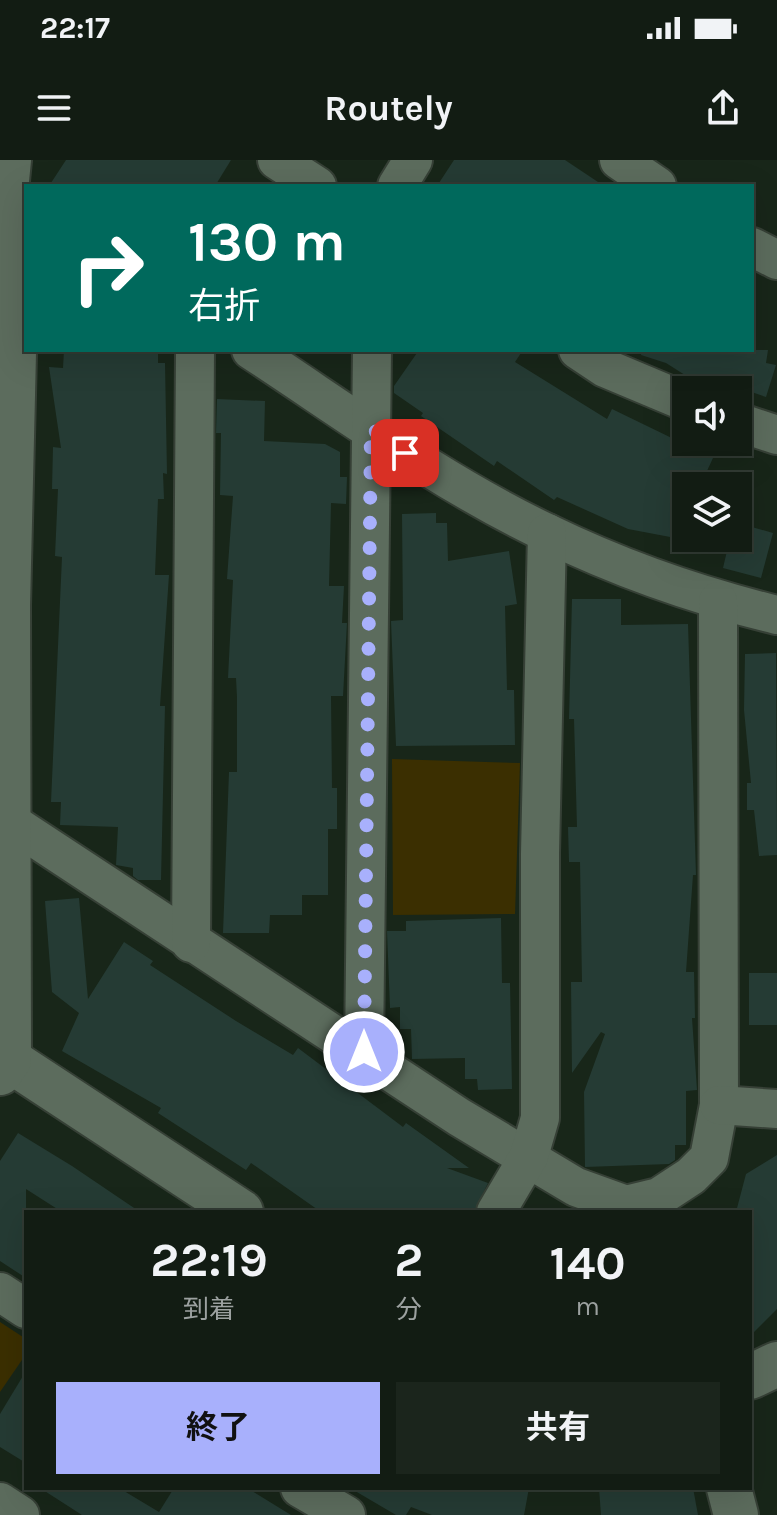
<!DOCTYPE html>
<html lang="ja">
<meta charset="utf-8">
<style>
:root{--surface:#121c13;--page:#1b251c;--text:#f1f3f6;--muted:#9ca1a0;--line:#313a33;--accent:#a8b0fc}
body{margin:0;font-family:Karla,"Noto Sans JP",sans-serif;background:var(--page);color:var(--text);height:100vh;display:flex;flex-direction:column;font-size:30px;white-space:nowrap}
*{box-sizing:border-box;margin:0}
p{font-size:26px;color:var(--muted)}
.icon{flex:none;width:44px;height:44px;fill:none;stroke:currentColor;stroke-width:2;stroke-linecap:round;stroke-linejoin:round}
.map{position:relative;flex:1;overflow:hidden}
.details{position:absolute;left:24px;top:1050px;width:728px;height:280px;display:flex;flex-direction:column;background:var(--surface);border-radius:0px;box-shadow:0 8px 32px #0002,0 0 0 2px var(--line)}
.details>*{flex:none}
.hud{position:absolute;left:24px;top:24px;width:730px;height:168px;border-radius:0px;box-shadow:0 8px 32px #0002,0 0 0 2px var(--line);background:#00695c;color:#fff;overflow:hidden}
.buttons{position:absolute;left:672px;top:216px;display:grid;gap:16px}
.buttons a{display:grid;place-items:center;width:80px;height:80px;border-radius:0px;background:var(--surface);box-shadow:0 8px 32px #0002,0 0 0 2px var(--line);font-size:40px}
.pin{position:absolute;display:grid;place-items:center;width:68px;height:68px;color:#fff;margin:-34px;border-radius:16px;box-shadow:0 4px 12px #0006}
.me{position:absolute;width:88px;margin:-44px;rotate:0deg;stroke-linejoin:round;filter:drop-shadow(0 0 6px #0008)}
.turn{display:flex;align-items:center;gap:28px;height:168px;padding:0 32px;font-size:36px}
.turn .icon{width:104px;height:104px;stroke-width:2.5}
.turn b{display:block;font-size:56px;line-height:68px}
.eta{display:flex;justify-content:space-evenly;align-items:center;height:136px;text-align:center}
.eta b{font-size:48px;font-weight:700;line-height:56px}
.button{display:flex;gap:16px;margin-top:auto;padding:16px 32px}
.button a{flex:1;height:92px;border-radius:0px;background:var(--accent);color:#111;font-size:32px;font-weight:700;line-height:92px;text-align:center}
.button a+a{background:var(--page);color:var(--text)}
.status{display:flex;justify-content:space-between;align-items:center;height:56px;padding:0 40px;background:var(--surface);direction:ltr}
.status svg{height:22px;fill:currentColor}
header{display:flex;justify-content:space-between;align-items:center;height:104px;padding:0 32px;background:var(--surface);font-size:36px;font-weight:700}
.map>svg:first-child{display:block}
.green{fill:#3b2f01}
.building{fill:#253b34}
.lines{fill:none;stroke-linecap:round;stroke-linejoin:round}
.minor-casing{stroke:#364036;stroke-width:42}
.tertiary-casing{stroke:#364036;stroke-width:48}
.minor{stroke:#5c6c5d;stroke-width:38}
.tertiary{stroke:#5c6c5d;stroke-width:44}
.route{stroke:#a8b0fc;stroke-width:14;stroke-dasharray:0 25.2}
</style>
<div class="status"><b>22:17</b><svg viewBox="0 0 49 12"><path d="M0 12V9h3v3zM5 12V6h3v6zM10 12V3h3v9zM15 12V0h3v12zM26 1h20v11H26zM47 4h2v5h-2z"/></svg></div>
<header><svg class="icon" aria-label="menu" viewBox="0 0 24 24"><path d="M4 6h16M4 12h16M4 18h16"/></svg>Routely<svg class="icon" aria-label="share" viewBox="0 0 24 24"><path d="M12 15V3M7 8l5-5 5 5M5 13v7h14v-7"/></svg></header>
<div class="map">
<svg width="777" height="1355" viewBox="0 0 777 1355">
<rect width="100%" height="100%" fill="#182619"/>
<g class="green">
<polygon points="392,599 520,603 515,754 393,755"/>
<polygon points="0,1162 26,1179 26,1194 0,1232"/>
</g>
<g class="building">
<polygon points="66,0 231,0 215,26 49,26"/>
<polygon points="454,0 565,0 604,26 437,26"/>
<polygon points="64,190 158,190 158,203 165,203 167,314 163,313 164,339 158,339 155,415 169,415 160,546 165,546 161,720 138,720 133,716 133,708 116,705 118,667 60,665 61,642 51,642 62,397 55,396 58,329 52,329 53,287 61,288 49,207 63,208"/>
<polygon points="419,190 523,190 515,202 607,259 612,249 713,298 700,326 686,326 686,380 628,369 557,337 554,340 497,301 494,306 421,256 423,253 394,233 394,226"/>
<polygon points="642,190 768,190 766,203 776,205 766,237 701,215 696,222 666,203 641,195"/>
<polygon points="217,239 265,241 264,281 325,284 340,292 340,317 347,317 346,344 331,343 329,426 344,426 342,463 347,463 343,536 331,536 332,628 337,628 337,669 328,669 328,735 302,735 302,755 270,755 269,773 223,773 229,612 237,612 237,537 236,518 228,518 233,420 227,419 233,336 220,335 221,273 216,273"/>
<polygon points="436,353 436,363 447,363 448,401 509,391 517,444 505,446 507,530 514,530 515,585 396,586 391,461 403,460 402,354"/>
<polygon points="738,363 773,373 761,418 723,408 730,378 738,378"/>
<polygon points="572,439 621,439 621,465 688,464 696,715 693,715 686,812 694,812 695,858 692,858 697,930 686,931 686,985 675,985 675,1000 669,1004 585,1007 584,932 605,874 601,872 572,913 571,822 582,822 580,702 569,702 568,667 577,667 574,559 569,559"/>
<polygon points="776,493 777,695 759,696 754,650 747,650 747,623 751,623 744,550 745,494"/>
<polygon points="79,738 88,839 124,782 153,801 150,805 236,861 293,895 298,888 403,967 406,963 469,1008 447,1008 488,1023 474,1052 321,1052 251,1003 246,1010 158,953 161,948 62,891 79,853 52,832 45,741"/>
<polygon points="501,758 502,823 510,823 512,929 478,930 477,919 465,919 465,898 412,899 411,869 400,869 400,847 390,848 387,771 406,771 406,761"/>
<rect x="749" y="813" width="28" height="52"/>
<polygon points="18,973 72,1006 140,1052 62,1052 26,1029 26,1118 0,1101 0,1001"/>
<polygon points="777,995 777,1149 750,1176 750,1052 736,1052 746,1014"/>
<polygon points="26,1211 26,1303 0,1287 0,1254"/>
<polygon points="40,1328 119,1328 159,1352 174,1328 247,1328 291,1355 82,1355"/>
<polygon points="350,1328 529,1328 524,1355 432,1355 411,1347 406,1355 396,1355"/>
<polygon points="599,1328 693,1328 698,1355 601,1355"/>
</g>
<g class="lines">
<g class="minor-casing">
<g id="minor">
<polyline points="277,0 317,26"/>
<polyline points="619,0 657,26"/>
<polyline points="397,26 413,0"/>
<polyline points="752,87 777,100"/>
<path d="M 251,190 C 347,253 442,323 547,373 C 619,408 699,436 777,455"/>
<polyline points="578,190 605,208 686,242"/>
<polyline points="738,262 777,275"/>
<polyline points="9,661 459,957 576,1027 626,1045 659,1037 691,1016 709,998 719,945 718,441"/>
<polyline points="191,783 195,190"/>
<polyline points="364,892 372,190"/>
<polyline points="719,945 777,949"/>
<polyline points="496,1052 529,996 540,958 540,694 547,373"/>
<polyline points="0,1132 26,1149"/>
<polyline points="300,1328 346,1355"/>
<polyline points="0,1342 20,1355"/>
</g>
</g>
<g class="tertiary-casing">
<g id="tertiary">
<polyline points="0,894 241,1052"/>
<polyline points="0,913 9,900 8,446 17,66 6,30 9,0"/>
<polyline points="750,1217 777,1204"/>
<polyline points="729,1328 736,1355"/>
</g>
</g>
<use href="#minor" class="minor"/>
<use href="#tertiary" class="tertiary"/>
</g>
<g class="lines">
<polyline class="route" points="364,892 371,268 405,293"/>
</g>
</svg>
<div class="buttons">
<a><svg class="icon" aria-label="sound" viewBox="0 0 24 24"><path d="M4 9h4l5-4v14l-5-4H4zM17 9q2 3 0 6"/></svg></a>
<a><svg class="icon" aria-label="layers" viewBox="0 0 24 24"><path d="M12 4l9 5-9 5-9-5zM3 14l9 5 9-5"/></svg></a>
</div>
<div class="pin" style="left:405px;top:293px;background:#d93025"><svg class="icon" aria-label="arrive" viewBox="0 0 24 24"><path d="M6 21V4h12l-3 4 3 4H6"/></svg></div>
<svg class="me" style="left:364px;top:892px" viewBox="-20 -20 40 40"><circle r="17" fill="#a8b0fc" stroke="#fff" stroke-width="3"/><path d="M0-11L8 9 0 5-8 9z" fill="#fff"/></svg>
<div class="hud">
<div class="turn"><svg class="icon" aria-label="right" viewBox="0 0 24 24"><path d="M7 20v-9h11M14 6l5 5-5 5"/></svg><div><b>130 m</b>右折</div></div>
</div>
<section class="details">
<div class="eta">
<div><b>22:19</b><p>到着</p></div>
<div><b>2</b><p>分</p></div>
<div><b>140</b><p>m</p></div>
</div>
<div class="button"><a>終了</a><a>共有</a></div>
</section>
</div>
